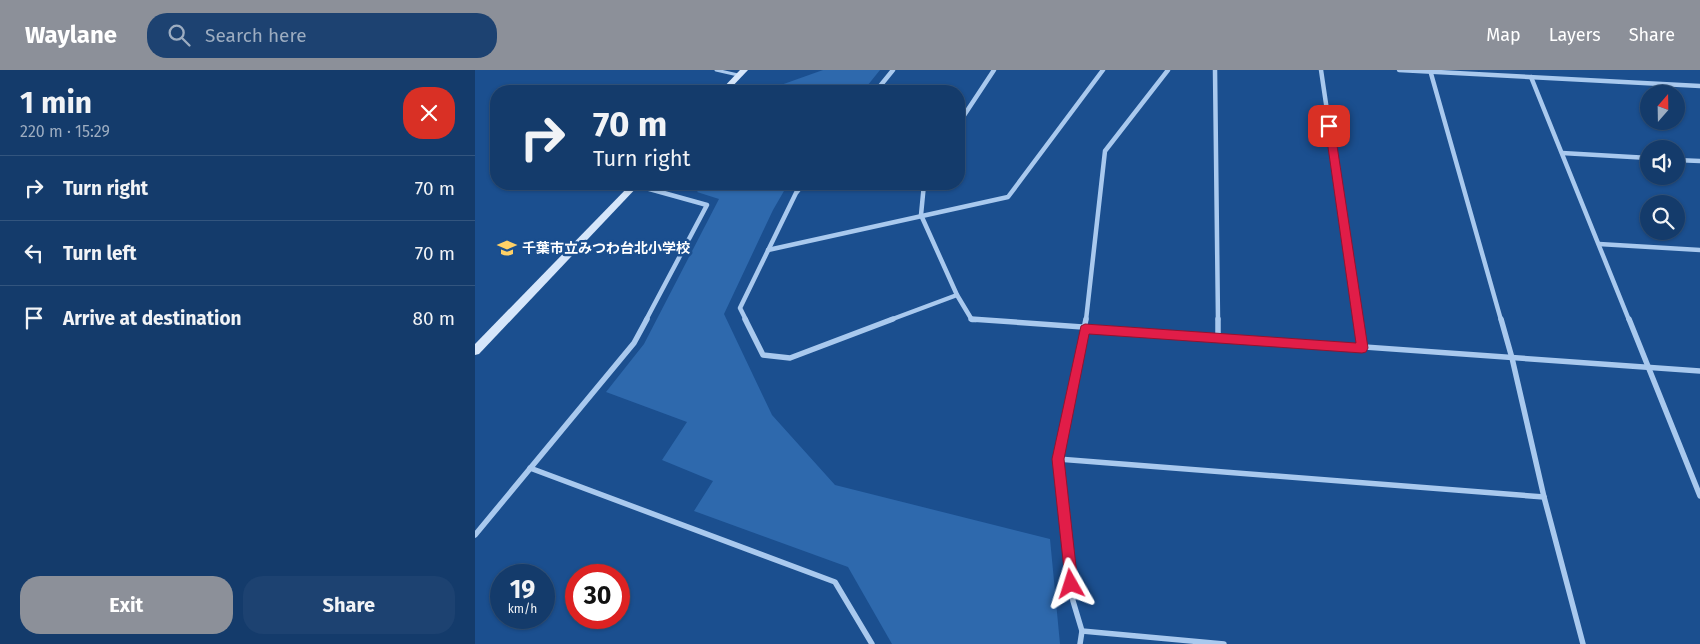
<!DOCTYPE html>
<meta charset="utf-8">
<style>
:root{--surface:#143b6b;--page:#1d4271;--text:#f1f3f6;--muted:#9dadc1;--line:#33557e;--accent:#8c9099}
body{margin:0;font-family:"Fira Sans","Noto Sans JP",sans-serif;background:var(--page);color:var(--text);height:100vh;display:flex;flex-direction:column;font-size:19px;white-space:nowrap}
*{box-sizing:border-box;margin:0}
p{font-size:16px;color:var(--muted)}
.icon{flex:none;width:28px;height:28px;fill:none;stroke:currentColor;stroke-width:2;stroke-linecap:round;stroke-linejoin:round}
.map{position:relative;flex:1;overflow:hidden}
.sheet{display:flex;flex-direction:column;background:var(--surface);width:475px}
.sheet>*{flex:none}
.guide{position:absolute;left:15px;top:15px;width:475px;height:105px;border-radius:20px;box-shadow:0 1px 4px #0004,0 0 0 1px var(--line);background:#143b6b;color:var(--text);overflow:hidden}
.needle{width:32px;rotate:20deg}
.fabs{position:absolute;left:1165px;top:15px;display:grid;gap:10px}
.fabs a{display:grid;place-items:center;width:45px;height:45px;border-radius:50%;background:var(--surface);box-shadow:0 1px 4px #0004,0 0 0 1px var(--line);font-size:25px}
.speed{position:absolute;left:15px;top:494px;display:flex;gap:10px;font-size:25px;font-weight:700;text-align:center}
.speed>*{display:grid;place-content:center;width:65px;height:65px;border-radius:50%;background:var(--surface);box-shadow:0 1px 4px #0004,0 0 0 1px var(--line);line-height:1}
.speed small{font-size:12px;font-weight:400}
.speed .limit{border:8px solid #d22;background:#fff;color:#111}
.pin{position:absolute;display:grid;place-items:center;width:42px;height:42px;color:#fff;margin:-21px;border-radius:10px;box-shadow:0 2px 8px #0006}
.me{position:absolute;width:55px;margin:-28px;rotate:354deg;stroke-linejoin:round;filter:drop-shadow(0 0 4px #0008)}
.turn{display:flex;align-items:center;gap:18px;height:105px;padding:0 20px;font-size:22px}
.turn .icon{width:65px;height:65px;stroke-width:2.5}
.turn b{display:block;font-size:35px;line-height:42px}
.round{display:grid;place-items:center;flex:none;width:52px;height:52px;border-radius:20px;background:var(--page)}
.headline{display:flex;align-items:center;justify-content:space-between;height:85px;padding:0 20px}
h1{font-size:30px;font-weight:700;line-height:38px}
.primary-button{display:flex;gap:10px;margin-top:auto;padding:10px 20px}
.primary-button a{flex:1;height:58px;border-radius:20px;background:var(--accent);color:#fff;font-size:20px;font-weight:700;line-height:58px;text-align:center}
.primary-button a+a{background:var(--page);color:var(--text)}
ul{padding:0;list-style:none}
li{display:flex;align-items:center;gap:15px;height:65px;padding:0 20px;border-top:1px solid var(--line)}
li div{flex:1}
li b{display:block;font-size:19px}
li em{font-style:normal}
header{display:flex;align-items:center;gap:30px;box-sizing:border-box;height:70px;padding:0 25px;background:var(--accent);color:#fff}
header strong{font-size:24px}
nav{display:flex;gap:28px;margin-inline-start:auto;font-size:18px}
.search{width:350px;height:45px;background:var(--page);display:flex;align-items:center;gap:12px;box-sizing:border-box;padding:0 18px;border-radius:20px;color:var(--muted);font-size:19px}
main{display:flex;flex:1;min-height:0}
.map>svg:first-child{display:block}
.green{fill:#2e69ad}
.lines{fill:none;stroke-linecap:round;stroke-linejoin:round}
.lane{stroke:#a9c9ee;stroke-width:3}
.street-far1{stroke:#a9c9ee;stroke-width:4.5}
.street{stroke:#a9c9ee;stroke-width:5.5}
.secondary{fill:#d6e6fa;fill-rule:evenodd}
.route{fill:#e11d48;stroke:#92132f}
.labels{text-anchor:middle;stroke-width:5;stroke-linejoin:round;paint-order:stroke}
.poi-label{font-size:14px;font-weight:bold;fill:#fff;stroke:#1b4f8f;text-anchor:start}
</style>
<header>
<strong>Waylane</strong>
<div class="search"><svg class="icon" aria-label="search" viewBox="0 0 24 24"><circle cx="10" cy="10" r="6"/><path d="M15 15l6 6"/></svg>Search here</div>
<nav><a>Map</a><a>Layers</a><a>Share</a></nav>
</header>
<main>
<section class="sheet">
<div class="headline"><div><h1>1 min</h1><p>220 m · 15:29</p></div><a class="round" style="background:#d93025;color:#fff"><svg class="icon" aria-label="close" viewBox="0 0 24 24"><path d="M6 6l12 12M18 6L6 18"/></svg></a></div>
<ul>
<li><svg class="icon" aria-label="right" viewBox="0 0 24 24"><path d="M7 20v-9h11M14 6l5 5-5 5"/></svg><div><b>Turn right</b></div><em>70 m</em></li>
<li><svg class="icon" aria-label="left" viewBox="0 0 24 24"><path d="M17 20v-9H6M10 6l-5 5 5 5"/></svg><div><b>Turn left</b></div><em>70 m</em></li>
<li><svg class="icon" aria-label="arrive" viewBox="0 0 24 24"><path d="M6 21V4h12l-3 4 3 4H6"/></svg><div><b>Arrive at destination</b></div><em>80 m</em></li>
</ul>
<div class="primary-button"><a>Exit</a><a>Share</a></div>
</section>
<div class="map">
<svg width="1225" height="574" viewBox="0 0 1225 574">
<rect width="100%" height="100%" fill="#1b4f8f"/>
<g class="green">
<polygon points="348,0 405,0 388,21 289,21"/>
<polygon points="229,114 313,114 298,140 249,244 297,345 360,415 575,469 585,574 417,574 373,497 219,441 238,411 187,390 212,352 131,322 169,274 244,129 222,122"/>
</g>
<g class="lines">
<polyline class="lane" points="241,0 263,5"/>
<g class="street-far1">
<polyline points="740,0 743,250"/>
<polyline points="846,0 883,250"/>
<polyline points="924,0 1225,16"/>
<polyline points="955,0 1026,250"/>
<polyline points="1056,7 1154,250"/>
<polyline points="401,21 418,0"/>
<polyline points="484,53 519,0"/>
<polyline points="1087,83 1174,88"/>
<polyline points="1201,90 1225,91"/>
<polyline points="449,114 446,145 482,225 497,250 501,250"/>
<polyline points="160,115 232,135 171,250"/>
<polyline points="1124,174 1225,180"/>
<polyline points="293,180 533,127 628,0"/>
<polyline points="271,250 265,238 321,123 328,114"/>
<polyline points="415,250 482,225"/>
<polyline points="611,250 630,81 693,0"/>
</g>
<g class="street">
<polyline points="270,249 288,285 315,288 418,249"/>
<polyline points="496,249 1225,301"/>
<polyline points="743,249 743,268"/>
<polyline points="883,249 887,278"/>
<polyline points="1026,249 1037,288 1069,427 1108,574"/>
<polyline points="1154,249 1225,426"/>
<polyline points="583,389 1069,427"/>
<polyline points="55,398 360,512 397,574"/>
<polyline points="0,465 159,273 172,249"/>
<polyline points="607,561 749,574"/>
<polyline points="605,574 607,561 598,531 583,389 611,249"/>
</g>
<g class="secondary">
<polygon points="265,0 273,0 253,21 245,21"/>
<polygon points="156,114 165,114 4,284 0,285 0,274"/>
</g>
</g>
<polygon class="route" points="851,53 854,53 859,56 893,278 891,282 887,283 614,264 589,389 603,514 601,518 596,520 591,518 577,389 606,256 610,254 881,273 850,56"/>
<defs>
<g id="school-bare" transform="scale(1.5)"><path d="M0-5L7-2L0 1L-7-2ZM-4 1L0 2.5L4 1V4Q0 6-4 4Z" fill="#ffd166" stroke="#1b4f8f" stroke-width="2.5" paint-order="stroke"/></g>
</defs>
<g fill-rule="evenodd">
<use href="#school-bare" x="32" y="178"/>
</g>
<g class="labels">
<g class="poi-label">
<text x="47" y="183">千葉市立みつわ台北小学校</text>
</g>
</g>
</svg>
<div class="fabs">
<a><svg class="needle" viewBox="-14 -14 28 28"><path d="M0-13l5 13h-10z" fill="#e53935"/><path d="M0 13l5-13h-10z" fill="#9dadc1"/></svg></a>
<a><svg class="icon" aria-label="sound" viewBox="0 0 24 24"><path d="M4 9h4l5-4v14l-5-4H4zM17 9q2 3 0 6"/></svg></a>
<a><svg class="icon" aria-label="search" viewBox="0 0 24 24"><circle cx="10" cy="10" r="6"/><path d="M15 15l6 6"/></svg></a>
</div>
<div class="speed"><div>19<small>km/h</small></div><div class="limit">30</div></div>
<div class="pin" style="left:854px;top:56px;background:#d93025"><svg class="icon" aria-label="arrive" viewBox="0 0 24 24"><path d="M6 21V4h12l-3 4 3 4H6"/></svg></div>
<svg class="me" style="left:596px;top:514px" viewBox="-20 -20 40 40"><path d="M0-17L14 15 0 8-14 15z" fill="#e11d48" stroke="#fff" stroke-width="4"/></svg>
<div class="guide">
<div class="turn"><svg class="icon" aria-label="right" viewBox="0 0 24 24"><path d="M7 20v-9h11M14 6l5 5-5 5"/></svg><div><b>70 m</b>Turn right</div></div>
</div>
</div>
</main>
